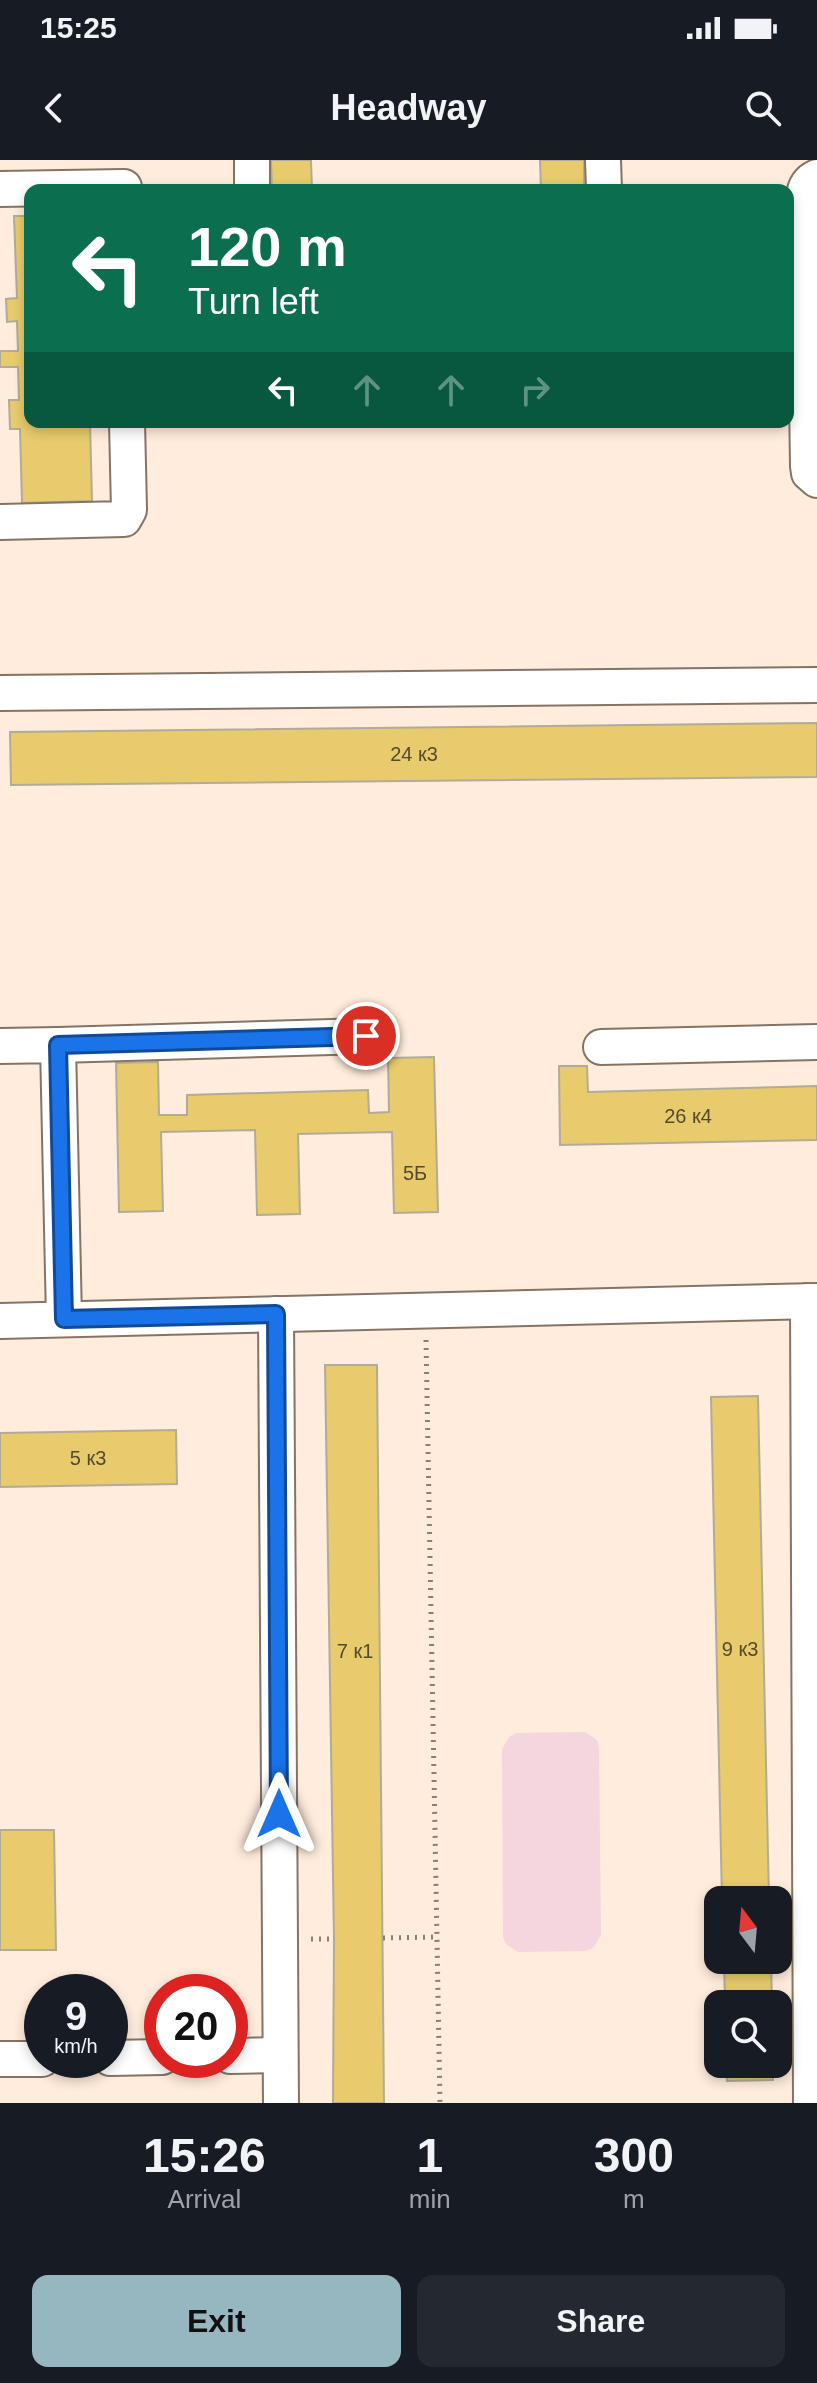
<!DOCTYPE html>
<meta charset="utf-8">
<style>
:root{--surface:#171b24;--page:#242831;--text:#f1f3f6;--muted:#9ea1a6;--accent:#97b7c0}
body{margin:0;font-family:Arial,sans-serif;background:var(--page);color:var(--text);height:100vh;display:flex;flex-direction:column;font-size:30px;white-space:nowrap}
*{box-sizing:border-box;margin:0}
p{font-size:26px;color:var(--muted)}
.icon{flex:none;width:44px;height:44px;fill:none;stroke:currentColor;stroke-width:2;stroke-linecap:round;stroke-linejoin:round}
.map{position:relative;height:1943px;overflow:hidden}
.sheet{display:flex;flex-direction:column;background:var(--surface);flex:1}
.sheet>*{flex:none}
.guide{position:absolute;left:24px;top:24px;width:770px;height:244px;border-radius:16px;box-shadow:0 4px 12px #0003;background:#0b6e4f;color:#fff;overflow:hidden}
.needle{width:52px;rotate:344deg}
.buttons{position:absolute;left:704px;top:1726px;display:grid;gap:16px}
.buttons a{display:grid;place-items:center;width:88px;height:88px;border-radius:16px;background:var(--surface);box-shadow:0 4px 12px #0003;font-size:40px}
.speed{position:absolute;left:24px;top:1814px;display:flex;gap:16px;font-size:40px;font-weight:700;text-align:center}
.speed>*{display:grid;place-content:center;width:104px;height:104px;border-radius:50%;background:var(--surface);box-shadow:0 4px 12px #0003;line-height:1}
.speed small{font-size:20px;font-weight:400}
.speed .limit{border:12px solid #d22;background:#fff;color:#111}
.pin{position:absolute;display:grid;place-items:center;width:68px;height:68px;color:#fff;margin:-34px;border:4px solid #fff;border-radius:50%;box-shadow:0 2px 8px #0007}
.me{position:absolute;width:88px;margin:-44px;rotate:0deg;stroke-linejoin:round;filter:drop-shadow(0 0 6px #0008)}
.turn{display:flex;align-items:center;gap:28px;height:168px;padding:0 32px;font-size:36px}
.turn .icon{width:104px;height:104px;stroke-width:2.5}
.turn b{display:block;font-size:56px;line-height:68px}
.lanes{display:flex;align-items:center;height:76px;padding:0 32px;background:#0003;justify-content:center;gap:40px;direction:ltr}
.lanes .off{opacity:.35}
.eta{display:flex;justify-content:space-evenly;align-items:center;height:136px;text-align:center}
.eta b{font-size:48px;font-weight:700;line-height:56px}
.action{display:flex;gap:16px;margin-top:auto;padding:16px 32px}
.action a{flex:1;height:92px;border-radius:16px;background:var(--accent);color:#111;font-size:32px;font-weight:700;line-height:92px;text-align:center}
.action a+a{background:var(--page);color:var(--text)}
.status{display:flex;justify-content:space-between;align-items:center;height:56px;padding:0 40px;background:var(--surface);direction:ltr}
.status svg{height:22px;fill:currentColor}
header{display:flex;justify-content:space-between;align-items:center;height:104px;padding:0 32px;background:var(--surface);font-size:36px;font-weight:700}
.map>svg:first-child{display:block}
.green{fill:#f5d5de}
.building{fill:#e7cb6c;stroke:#b2ab97;stroke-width:2}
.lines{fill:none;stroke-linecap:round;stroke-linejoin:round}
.minor-casing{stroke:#857465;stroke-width:38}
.path{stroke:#8b7e74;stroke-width:5;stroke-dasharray:2 6;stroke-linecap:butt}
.minor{stroke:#fff;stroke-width:34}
.route-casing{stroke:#114b97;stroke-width:20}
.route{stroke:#1a73e8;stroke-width:14}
.labels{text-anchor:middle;stroke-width:6;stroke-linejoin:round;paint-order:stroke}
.number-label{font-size:20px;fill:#564a2e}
</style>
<div class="status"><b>15:25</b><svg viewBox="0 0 49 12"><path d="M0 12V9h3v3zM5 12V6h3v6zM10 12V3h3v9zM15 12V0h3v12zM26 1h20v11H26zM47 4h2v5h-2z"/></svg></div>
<header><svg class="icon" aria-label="back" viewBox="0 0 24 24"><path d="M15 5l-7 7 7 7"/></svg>Headway<svg class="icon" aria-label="search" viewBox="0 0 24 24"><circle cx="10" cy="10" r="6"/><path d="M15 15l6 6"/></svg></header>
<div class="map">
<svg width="817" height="1943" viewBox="0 0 817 1943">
<rect width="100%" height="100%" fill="#ffecdc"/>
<polygon class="green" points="585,1572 597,1580 599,1587 601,1775 593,1788 586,1791 518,1792 506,1784 503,1777 502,1589 510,1576 517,1573"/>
<g class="building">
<polygon points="271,0 311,0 312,30 272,30"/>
<polygon points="540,0 584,0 584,30 541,30"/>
<polygon points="521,25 521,30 340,30"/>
<polygon points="14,56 30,56 30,262 90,262 92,341 22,343 20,269 10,269 9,240 19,240 18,207 0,207 0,191 18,191 17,161 7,162 6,139 17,138"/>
<polygon points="817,563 817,617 11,625 10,572"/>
<polygon points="434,897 438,1052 394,1053 392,972 298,974 300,1054 257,1055 255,970 161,972 163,1051 119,1052 116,903 158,902 159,955 187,955 187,935 368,930 369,953 389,952 388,898"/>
<polygon points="559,906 587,906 588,932 817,926 817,980 560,985"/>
<polygon points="325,1205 377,1205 384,1943 333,1943 334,1779"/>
<polygon points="758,1236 769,1740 722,1740 711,1237"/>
<polygon points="176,1270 177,1324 0,1327 0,1273"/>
<polygon points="0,1670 54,1670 56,1790 0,1790"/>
<polygon points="724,1800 771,1800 772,1844 725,1844"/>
<polygon points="726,1904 773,1904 773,1920 727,1921"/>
</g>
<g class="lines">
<g class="minor-casing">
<g id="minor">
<polyline points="252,0 252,30"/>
<polyline points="603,0 604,30"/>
<path d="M 817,17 C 808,21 805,26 804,36 L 808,306 L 809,313 L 817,320"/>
<polyline points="0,29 124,27"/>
<polyline points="0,362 124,359 129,350 127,262"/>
<polyline points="0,533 817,525"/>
<polyline points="58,885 366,876"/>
<polyline points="0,886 58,885 64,1159"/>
<polyline points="601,887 817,882"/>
<polyline points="808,1141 811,1943"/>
<polyline points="276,1154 281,1943"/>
<polyline points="0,1161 817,1141"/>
<polyline points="230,1896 280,1895"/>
<polyline points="110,1898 162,1897"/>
<polyline points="0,1899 42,1899"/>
</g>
</g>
<g class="path">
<polyline points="426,1180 440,1943"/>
<polyline points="383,1778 437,1777"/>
<polyline points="311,1779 334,1779"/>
</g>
<use href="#minor" class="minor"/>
</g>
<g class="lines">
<g class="route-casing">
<polyline id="route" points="279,1654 276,1154 64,1159 58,885 366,876"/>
</g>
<use href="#route" class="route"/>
</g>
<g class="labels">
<g class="number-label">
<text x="414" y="601">24 к3</text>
<text x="688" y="963">26 к4</text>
<text x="415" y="1020">5Б</text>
<text x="88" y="1305">5 к3</text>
<text x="740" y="1496">9 к3</text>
<text x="355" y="1498">7 к1</text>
</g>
</g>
</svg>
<div class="buttons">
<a><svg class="needle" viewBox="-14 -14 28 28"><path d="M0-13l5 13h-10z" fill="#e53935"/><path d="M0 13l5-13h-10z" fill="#9ea1a6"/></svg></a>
<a><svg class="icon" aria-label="search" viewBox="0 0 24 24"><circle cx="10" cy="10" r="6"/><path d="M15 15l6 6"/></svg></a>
</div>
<div class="speed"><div>9<small>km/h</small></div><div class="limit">20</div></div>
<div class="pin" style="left:366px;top:876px;background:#d93025"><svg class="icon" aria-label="arrive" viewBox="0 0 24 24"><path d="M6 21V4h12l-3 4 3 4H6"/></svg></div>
<svg class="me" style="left:279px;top:1654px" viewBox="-20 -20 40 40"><path d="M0-17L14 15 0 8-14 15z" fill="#1a73e8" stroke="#fff" stroke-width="4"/></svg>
<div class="guide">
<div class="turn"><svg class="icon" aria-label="left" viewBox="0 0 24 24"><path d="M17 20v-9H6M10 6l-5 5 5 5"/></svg><div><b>120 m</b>Turn left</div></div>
<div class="lanes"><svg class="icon" aria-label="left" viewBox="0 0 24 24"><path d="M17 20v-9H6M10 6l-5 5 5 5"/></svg><svg class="icon off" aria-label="ahead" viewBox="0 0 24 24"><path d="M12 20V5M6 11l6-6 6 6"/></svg><svg class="icon off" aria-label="ahead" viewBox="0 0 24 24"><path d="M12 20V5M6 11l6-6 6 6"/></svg><svg class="icon off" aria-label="right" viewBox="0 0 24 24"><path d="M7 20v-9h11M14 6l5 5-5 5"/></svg></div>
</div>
</div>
<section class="sheet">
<div class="eta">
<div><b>15:26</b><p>Arrival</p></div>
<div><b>1</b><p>min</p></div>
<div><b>300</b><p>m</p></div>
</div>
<div class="action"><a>Exit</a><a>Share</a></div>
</section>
